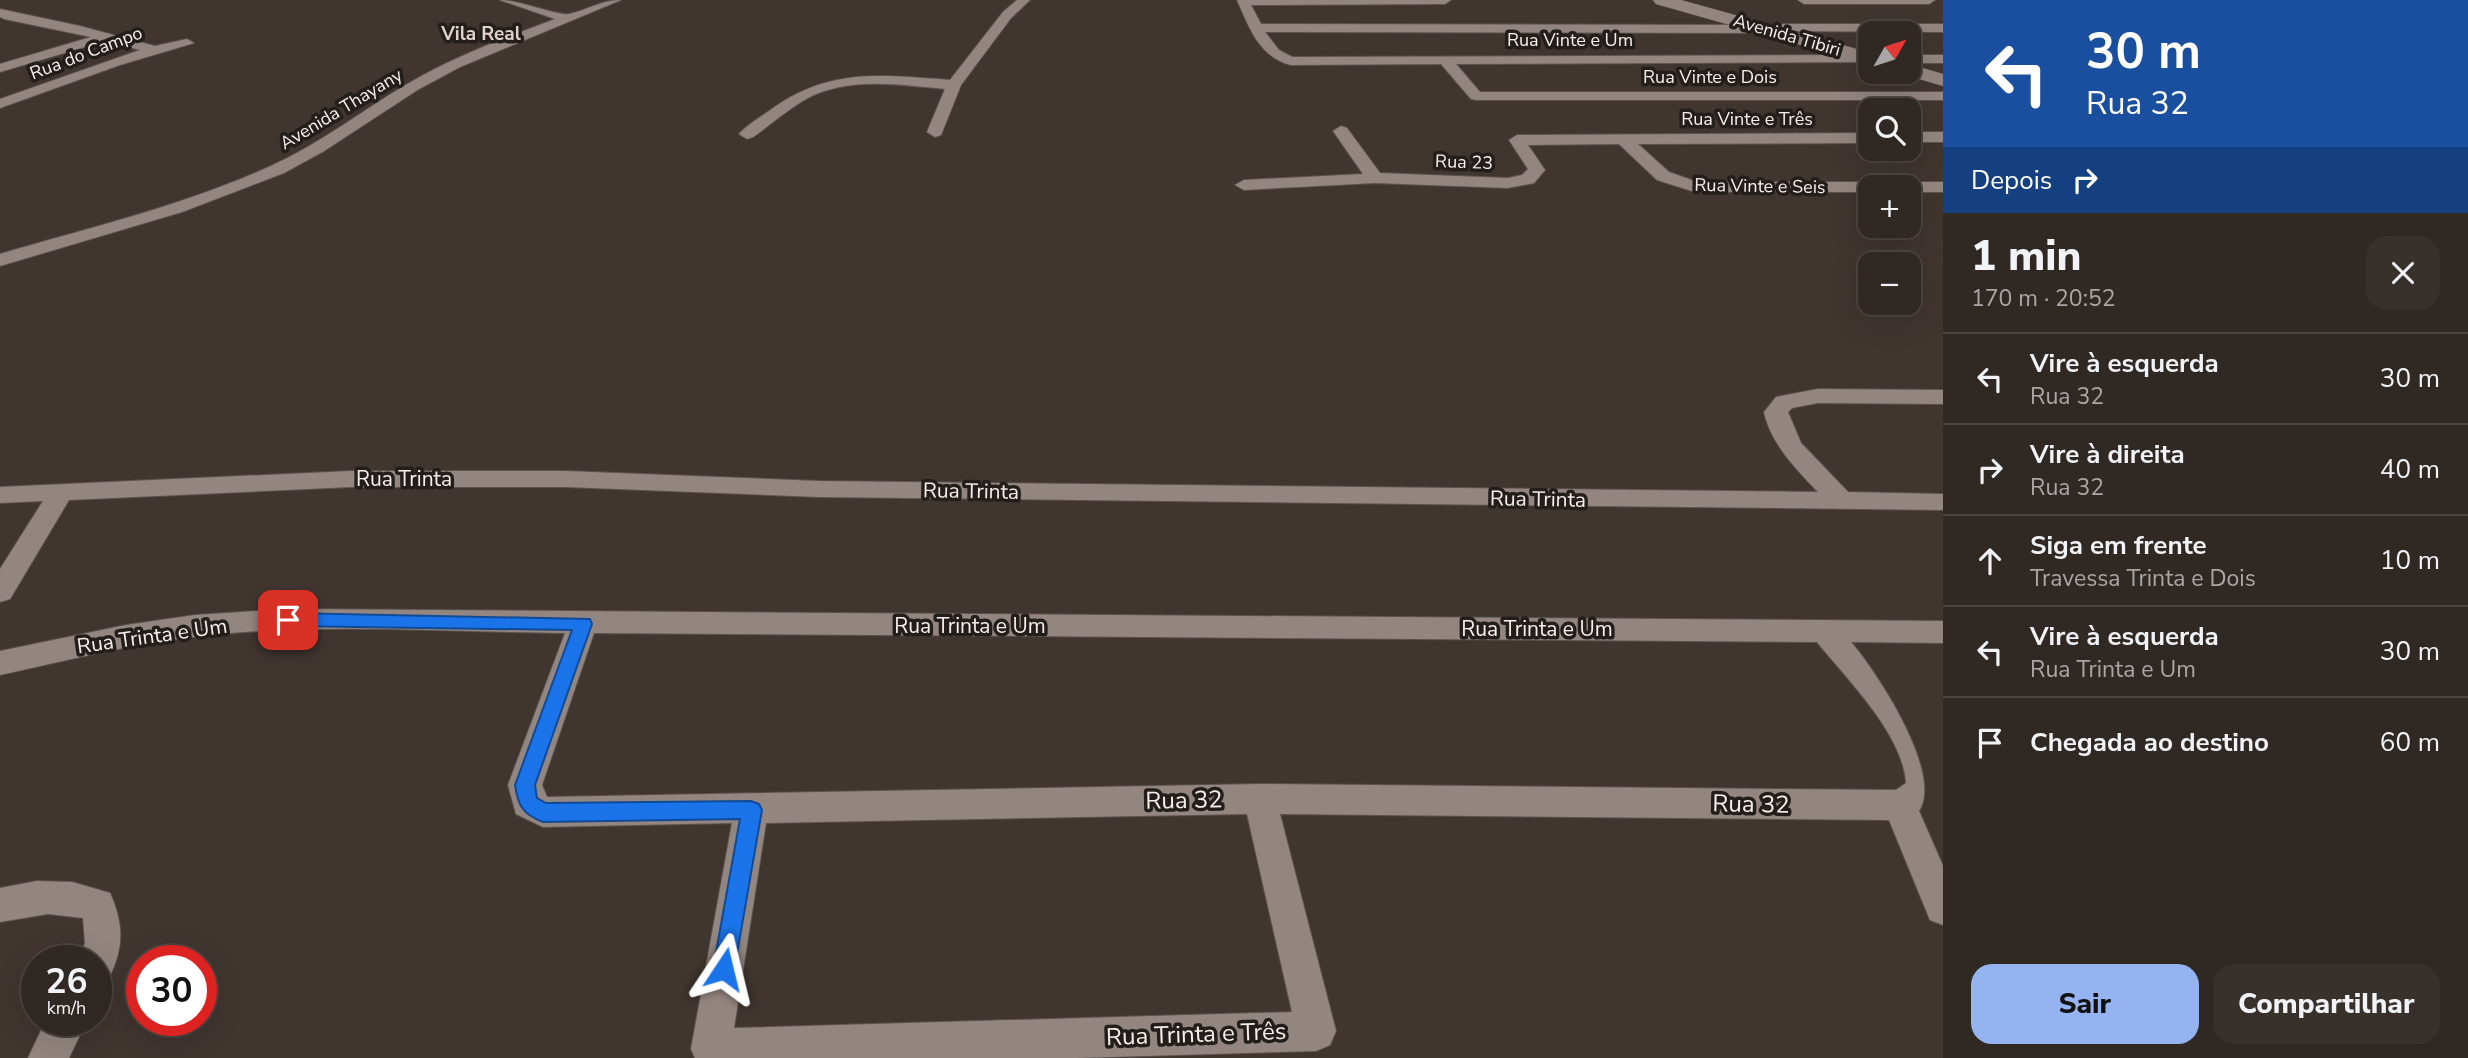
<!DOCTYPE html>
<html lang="pt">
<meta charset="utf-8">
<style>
:root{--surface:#302823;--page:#38302b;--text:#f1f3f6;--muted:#a8a6a6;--line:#4b4441;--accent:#95b2f1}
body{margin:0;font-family:"Nunito Sans",sans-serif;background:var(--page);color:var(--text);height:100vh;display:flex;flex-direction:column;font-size:26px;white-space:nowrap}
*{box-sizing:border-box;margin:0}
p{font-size:23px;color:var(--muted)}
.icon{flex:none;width:38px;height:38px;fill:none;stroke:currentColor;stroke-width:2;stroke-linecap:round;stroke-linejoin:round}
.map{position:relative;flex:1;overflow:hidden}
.details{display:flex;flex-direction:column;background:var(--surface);width:525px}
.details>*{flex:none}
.banner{background:#1a4fa0;color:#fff;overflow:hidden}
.needle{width:46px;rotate:51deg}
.fabs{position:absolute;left:1858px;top:21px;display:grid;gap:14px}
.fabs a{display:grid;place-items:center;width:63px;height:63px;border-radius:14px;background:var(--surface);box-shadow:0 7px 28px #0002,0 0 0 2px var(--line);font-size:35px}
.speed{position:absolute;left:21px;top:945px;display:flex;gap:14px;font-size:35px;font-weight:700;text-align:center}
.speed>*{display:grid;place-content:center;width:91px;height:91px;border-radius:50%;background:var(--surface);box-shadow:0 7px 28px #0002,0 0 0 2px var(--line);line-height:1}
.speed small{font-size:18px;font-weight:400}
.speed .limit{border:10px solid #d22;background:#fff;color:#111}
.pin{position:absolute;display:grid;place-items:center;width:60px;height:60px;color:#fff;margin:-30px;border-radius:14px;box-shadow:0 4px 10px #0006}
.me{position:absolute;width:77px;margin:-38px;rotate:10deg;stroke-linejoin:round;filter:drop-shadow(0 0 5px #0008)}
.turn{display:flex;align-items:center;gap:24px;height:147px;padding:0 28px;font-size:32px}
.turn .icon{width:91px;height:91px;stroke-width:2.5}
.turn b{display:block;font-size:49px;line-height:60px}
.then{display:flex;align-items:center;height:66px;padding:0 28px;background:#0003;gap:14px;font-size:26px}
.round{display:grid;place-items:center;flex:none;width:74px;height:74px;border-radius:21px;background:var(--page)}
.summary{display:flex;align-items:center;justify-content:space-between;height:119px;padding:0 28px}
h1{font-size:42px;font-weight:800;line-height:52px}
.button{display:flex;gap:14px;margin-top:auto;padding:14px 28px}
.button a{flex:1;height:80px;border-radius:21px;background:var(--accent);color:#111;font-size:28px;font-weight:800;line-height:80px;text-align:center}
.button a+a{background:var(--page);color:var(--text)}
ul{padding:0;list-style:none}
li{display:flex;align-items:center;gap:21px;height:91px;padding:0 28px;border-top:2px solid var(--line)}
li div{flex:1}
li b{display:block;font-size:26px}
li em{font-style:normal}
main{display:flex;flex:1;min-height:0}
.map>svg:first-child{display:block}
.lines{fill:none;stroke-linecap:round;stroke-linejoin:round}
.street-casing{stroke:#5c534e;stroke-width:2}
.secondary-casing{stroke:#5c534e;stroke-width:1}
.street{fill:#938680;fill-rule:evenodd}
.secondary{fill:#938680;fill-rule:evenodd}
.route{fill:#1a73e8;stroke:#114b97;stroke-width:2}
.labels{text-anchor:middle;stroke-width:7;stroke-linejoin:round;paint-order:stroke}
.far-street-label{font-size:18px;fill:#f6eeeb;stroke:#231e1b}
.far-neighbourhood-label{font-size:19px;font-weight:bold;fill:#e1d2cc;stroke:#231e1b}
.street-label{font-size:21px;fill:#f6eeeb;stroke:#231e1b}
.near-street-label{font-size:24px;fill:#f6eeeb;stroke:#231e1b}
</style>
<main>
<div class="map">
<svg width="1943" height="1058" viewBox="0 0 1943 1058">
<rect width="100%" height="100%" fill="#40352f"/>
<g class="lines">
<g class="street-casing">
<g id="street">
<path d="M 500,0 C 520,0 558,16 569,14 C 588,10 601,0 621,0 L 460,67 L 419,89 L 324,151 L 284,173 L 182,212 L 0,266 L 0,254 C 92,227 186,205 273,165 C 321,143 363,110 409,83 C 455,56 505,38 555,19 Z"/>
<path d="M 1017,0 L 1030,0 L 1011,18 L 961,85 L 941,135 L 935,137 L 927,132 L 945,89 C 899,85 849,76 806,99 C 787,110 770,125 753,137 L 747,139 L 739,134 C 747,125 759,118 769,111 C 828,67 881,75 950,80 L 1003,12 Z"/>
<path d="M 1237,0 L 1451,0 L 1445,4 L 1251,5 L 1261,24 L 1764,25 L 1770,29 L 1764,33 L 1265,32 L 1279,50 L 1292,57 L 1871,55 L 1871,61 L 1866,62 L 1456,64 L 1480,92 L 1943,92 L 1943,100 L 1476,100 L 1471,99 L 1441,64 L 1291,65 C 1259,57 1249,27 1237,0 Z"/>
<polygon points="1798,0 1935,0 1929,4 1804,4"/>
<polygon points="0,9 80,26 155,46 187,39 194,43 120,65 0,108 0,99 140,50 105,41 0,72 0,64 91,37 4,19 0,17"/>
<polygon points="1781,24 1943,24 1943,32 1776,31 1776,25"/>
<rect x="1909" y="55" width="34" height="8"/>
<polygon points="1341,126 1347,128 1380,173 1508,178 1522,175 1528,169 1509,140 1517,135 1871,133 1871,143 1638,144 1669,172 1697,182 1871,182 1880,187 1871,187 1871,192 1695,192 1657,180 1619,144 1528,145 1545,170 1534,183 1508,188 1375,183 1244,190 1235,185 1244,180 1363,174 1333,131"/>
<rect x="1909" y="132" width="34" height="10"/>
<polygon points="1902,182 1943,182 1943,192 1909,192 1909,187 1893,187"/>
<path d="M 1818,389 L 1943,390 L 1943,404 L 1818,403 L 1792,408 L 1788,412 L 1801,443 L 1848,492 L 1943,494 L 1943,510 L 819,497 L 566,487 L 351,487 L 69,500 L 10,599 L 0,602 L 0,569 L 43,501 L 0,503 L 0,487 L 351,471 L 566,471 L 819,481 L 1818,492 C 1796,469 1771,444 1764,412 L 1776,397 Z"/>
<path d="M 288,609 L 1943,621 L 1943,643 L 1851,642 C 1879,675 1943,774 1919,811 L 1943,866 L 1943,925 L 1930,920 L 1889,820 L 1280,814 L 1336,1031 L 1330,1045 L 1316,1051 L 1077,1058 L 695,1058 L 691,1049 L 732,823 L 543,827 L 516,814 L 508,785 L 565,633 C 442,632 316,622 193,637 C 128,645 64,661 0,675 L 0,651 L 126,625 L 195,615 ZM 594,633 L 1817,642 C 1847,679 1903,734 1906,783 L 1896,790 L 1260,784 L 547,797 L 542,785 ZM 1247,814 L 1292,1012 L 734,1028 L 766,823 Z"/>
<path d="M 37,881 L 72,882 L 110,893 C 124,925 124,947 109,978 L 96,984 L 96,961 L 79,961 L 85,943 L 83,918 L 48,914 L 0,922 L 0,888 Z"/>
<polygon points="46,1020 87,1020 69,1058 28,1058"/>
</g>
</g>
<g class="secondary-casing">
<g id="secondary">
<polygon points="1653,0 1681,0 1871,53 1871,65 1656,4"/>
<polygon points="1909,64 1943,74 1943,86 1902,74 1900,72 1909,72"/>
</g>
</g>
<use href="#street" class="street"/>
<use href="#secondary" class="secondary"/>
</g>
<path class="route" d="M 288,613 L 590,619 L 592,624 L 535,785 L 537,798 L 546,803 L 751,801 L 759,804 L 762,810 L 733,977 L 724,981 L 716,977 L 713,969 L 740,819 L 543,822 C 522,814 518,805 515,785 L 572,630 L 288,626 L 280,620 Z"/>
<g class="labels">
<g class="far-street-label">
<text transform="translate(1787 35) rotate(16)" y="6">Avenida Tibiri</text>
<text x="1570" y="46">Rua Vinte e Um</text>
<text transform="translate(86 53) rotate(-21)" y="6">Rua do Campo</text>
<text x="1710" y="83">Rua Vinte e Dois</text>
<text transform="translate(341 109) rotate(-31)" y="6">Avenida Thayany</text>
<text x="1747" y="125">Rua Vinte e Três</text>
<text transform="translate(1464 162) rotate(2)" y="6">Rua 23</text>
<text transform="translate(1760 186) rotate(1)" y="6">Rua Vinte e Seis</text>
</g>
<g class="far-neighbourhood-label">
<text x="481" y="40">Vila Real</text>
</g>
<g class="street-label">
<text x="404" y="486">Rua Trinta</text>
<text transform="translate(971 491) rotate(1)" y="7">Rua Trinta</text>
<text transform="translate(1538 499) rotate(1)" y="7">Rua Trinta</text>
<text x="970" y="633">Rua Trinta e Um</text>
<text x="1537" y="636">Rua Trinta e Um</text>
<text transform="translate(152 636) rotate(-8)" y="7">Rua Trinta e Um</text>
</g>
<g class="near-street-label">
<text transform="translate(1184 800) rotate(-1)" y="8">Rua 32</text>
<text transform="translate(1751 804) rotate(1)" y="8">Rua 32</text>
<text transform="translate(1196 1034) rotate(-2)" y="8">Rua Trinta e Três</text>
</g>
</g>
</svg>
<div class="fabs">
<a><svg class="needle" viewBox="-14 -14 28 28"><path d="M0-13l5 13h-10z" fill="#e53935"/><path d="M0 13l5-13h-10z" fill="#a8a6a6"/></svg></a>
<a><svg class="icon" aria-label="search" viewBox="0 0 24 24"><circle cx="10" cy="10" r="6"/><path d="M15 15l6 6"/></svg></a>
<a>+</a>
<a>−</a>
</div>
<div class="speed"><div>26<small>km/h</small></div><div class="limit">30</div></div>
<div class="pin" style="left:288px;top:620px;background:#d93025"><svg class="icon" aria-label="arrive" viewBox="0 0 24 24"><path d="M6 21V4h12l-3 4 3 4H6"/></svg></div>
<svg class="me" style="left:724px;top:969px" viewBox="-20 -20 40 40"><path d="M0-17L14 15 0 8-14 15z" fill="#1a73e8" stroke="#fff" stroke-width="4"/></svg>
</div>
<section class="details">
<div class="banner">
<div class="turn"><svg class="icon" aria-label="left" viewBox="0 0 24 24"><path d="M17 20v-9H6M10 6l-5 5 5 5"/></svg><div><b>30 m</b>Rua 32</div></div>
<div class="then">Depois<svg class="icon" aria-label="right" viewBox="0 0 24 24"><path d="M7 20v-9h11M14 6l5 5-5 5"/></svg></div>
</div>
<div class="summary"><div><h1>1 min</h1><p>170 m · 20:52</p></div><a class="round"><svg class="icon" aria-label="close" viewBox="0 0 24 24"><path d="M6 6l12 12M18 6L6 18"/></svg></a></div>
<ul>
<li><svg class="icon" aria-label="left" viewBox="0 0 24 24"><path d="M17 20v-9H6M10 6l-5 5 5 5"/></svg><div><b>Vire à esquerda</b><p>Rua 32</p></div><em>30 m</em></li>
<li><svg class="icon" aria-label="right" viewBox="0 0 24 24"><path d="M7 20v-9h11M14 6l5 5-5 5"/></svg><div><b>Vire à direita</b><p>Rua 32</p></div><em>40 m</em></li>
<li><svg class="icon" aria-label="ahead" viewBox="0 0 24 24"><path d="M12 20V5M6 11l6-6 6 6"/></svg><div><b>Siga em frente</b><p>Travessa Trinta e Dois</p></div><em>10 m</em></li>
<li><svg class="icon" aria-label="left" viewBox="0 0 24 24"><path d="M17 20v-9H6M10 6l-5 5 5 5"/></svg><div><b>Vire à esquerda</b><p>Rua Trinta e Um</p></div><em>30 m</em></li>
<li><svg class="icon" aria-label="arrive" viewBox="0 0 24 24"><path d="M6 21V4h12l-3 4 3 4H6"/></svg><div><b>Chegada ao destino</b></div><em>60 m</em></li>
</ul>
<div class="button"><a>Sair</a><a>Compartilhar</a></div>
</section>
</main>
